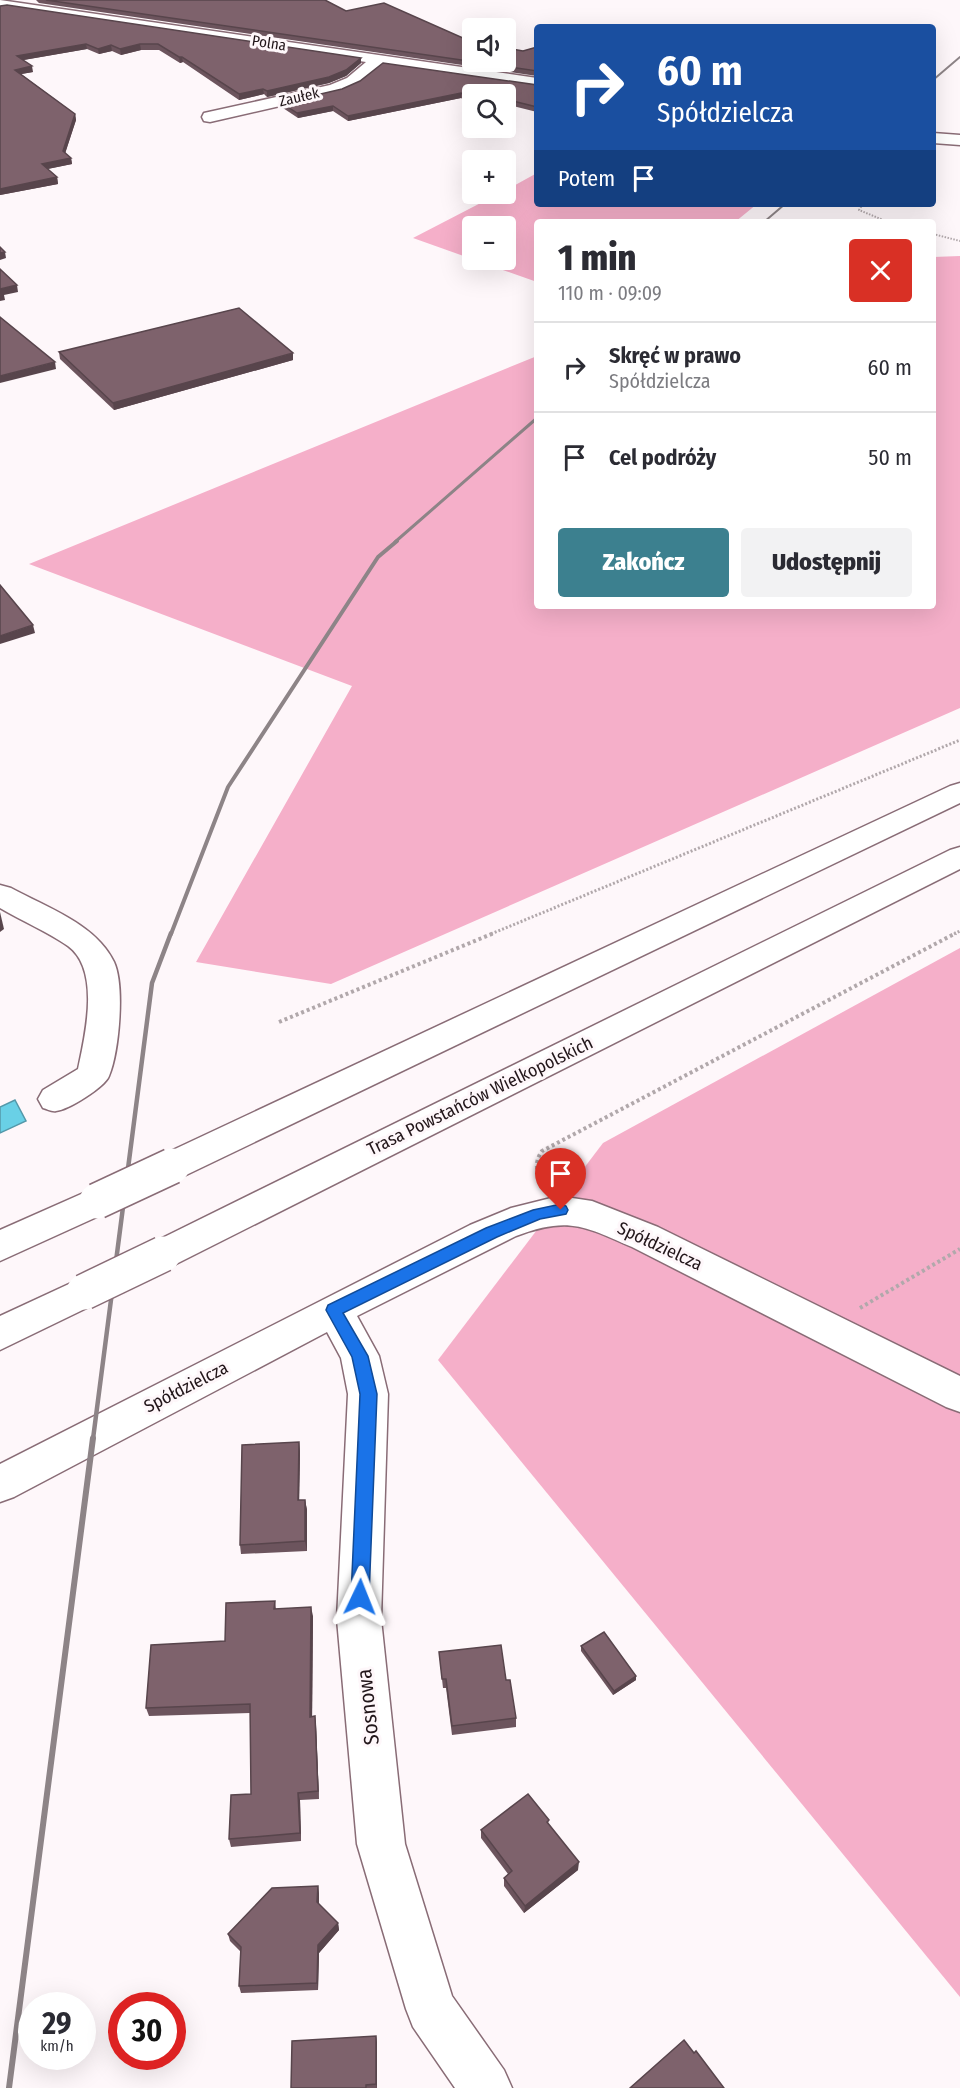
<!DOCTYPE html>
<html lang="pl">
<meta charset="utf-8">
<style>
:root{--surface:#fff;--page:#f2f2f3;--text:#2b2b33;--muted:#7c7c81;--line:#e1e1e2;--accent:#3c808f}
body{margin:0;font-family:"Fira Sans Condensed",sans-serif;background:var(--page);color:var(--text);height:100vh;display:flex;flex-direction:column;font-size:22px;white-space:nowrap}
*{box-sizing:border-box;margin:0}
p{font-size:20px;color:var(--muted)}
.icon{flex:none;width:33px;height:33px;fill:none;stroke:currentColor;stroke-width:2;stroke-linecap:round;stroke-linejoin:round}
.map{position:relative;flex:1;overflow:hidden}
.details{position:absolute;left:534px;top:219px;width:402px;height:390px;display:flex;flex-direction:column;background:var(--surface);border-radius:6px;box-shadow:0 6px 24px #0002}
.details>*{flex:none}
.guide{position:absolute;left:534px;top:24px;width:402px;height:183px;border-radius:6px;box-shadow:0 6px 24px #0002;background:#1a4fa0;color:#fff;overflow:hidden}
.buttons{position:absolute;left:462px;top:18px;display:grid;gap:12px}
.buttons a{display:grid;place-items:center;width:54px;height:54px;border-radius:6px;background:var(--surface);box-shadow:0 6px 24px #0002;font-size:30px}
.speed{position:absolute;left:18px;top:1992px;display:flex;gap:12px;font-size:30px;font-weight:700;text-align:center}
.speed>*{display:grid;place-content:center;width:78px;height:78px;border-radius:50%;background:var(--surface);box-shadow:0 6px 24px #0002;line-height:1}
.speed small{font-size:15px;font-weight:400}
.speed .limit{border:9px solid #d22;background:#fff;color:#111}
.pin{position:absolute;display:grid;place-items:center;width:51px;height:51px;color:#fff;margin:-62px -26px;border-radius:50% 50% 50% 0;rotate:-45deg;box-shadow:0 0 6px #0007}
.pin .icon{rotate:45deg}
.me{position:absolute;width:66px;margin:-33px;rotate:2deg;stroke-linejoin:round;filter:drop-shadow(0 0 4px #0008)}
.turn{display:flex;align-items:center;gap:21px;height:126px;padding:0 24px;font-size:27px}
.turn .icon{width:78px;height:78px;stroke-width:2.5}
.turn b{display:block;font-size:42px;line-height:51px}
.then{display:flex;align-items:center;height:57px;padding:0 24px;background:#0003;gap:12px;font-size:22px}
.round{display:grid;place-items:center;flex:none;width:63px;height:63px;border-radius:6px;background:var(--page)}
.headline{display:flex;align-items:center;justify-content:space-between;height:102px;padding:0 24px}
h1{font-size:36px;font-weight:800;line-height:45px}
.button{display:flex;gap:12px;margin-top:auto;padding:12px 24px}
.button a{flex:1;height:69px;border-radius:6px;background:var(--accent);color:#fff;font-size:24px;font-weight:800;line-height:69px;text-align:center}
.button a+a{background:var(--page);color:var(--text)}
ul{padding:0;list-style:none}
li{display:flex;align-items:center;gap:18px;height:90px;padding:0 24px;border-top:2px solid var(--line)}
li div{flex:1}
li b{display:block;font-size:22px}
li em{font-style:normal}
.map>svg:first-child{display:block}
.green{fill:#f5afc9}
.water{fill:#69d0e6;stroke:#5498a9;stroke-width:1.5}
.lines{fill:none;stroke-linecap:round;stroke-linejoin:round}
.minor-casing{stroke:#896c76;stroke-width:3}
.highway-casing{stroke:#896c76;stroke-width:3}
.path-far2{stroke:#b1a8ab;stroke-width:2;stroke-dasharray:1.5 1.5;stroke-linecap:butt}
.path-far1{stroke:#b1a8ab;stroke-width:3;stroke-dasharray:2 2;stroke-linecap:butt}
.path{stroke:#b1a8ab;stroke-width:4;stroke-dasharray:3 3;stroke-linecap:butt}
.minor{fill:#fff;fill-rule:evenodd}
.highway{fill:#fff;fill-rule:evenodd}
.rail-far4{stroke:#8d8487;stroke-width:2}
.rail-far3{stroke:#8d8487;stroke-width:3}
.rail-far2{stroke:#8d8487;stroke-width:4}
.rail-far1{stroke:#8d8487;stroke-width:4.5}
.rail{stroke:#8d8487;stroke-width:6}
.highway-bridge-casing{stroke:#896c76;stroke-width:38;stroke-linecap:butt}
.highway-bridge{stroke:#fff;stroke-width:35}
.wall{fill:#6c545d}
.shaded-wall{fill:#58454c}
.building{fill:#7e626c;stroke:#58454c;stroke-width:1.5}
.route{fill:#1a73e8;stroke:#114b97;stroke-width:1.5}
.labels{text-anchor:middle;stroke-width:6;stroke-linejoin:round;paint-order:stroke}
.far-street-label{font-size:15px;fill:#22161a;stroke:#fef7fa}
.street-label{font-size:18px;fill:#22161a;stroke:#fef7fa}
.near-street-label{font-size:21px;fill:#22161a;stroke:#fef7fa}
</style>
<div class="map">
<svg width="960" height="2088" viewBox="0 0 960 2088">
<rect width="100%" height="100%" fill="#fef7fa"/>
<g class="green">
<polygon points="537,173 537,204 757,204 735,222 537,222 537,282 474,260 506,260 506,226 472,226 472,259 413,238 498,194 506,194 506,190"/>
<polygon points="960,256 960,708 331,984 196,962 352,686 29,564 537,356 537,606 933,606 933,257"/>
<polygon points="960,948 960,1997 438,1360 603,1143"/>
</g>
<polygon class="water" points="15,1100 26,1121 0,1133 0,1107"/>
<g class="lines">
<g class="minor-casing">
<g id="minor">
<polygon points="0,0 537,78 537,88 383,65 359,84 341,92 210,122 204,121 202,117 204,113 330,85 347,78 366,62 0,7"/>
<polygon points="933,133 960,135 960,145 933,143"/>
<path d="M 0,885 L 11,888 C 46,907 96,924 114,962 C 125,986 119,1052 109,1076 C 105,1087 68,1110 56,1111 C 52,1112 47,1109 43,1108 L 38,1099 L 43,1090 L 78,1069 C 85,1036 101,970 68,946 C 48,932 22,921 0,908 Z"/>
<path d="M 559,1196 L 592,1201 L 658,1227 L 960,1376 L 960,1412 L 946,1407 L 632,1247 C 584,1226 568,1216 516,1236 L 357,1316 L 379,1356 L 388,1394 L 381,1619 L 405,1844 L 452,1996 L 504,2070 L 512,2088 L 455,2088 L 413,2027 L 406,2009 L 357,1844 L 337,1619 L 348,1394 L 341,1358 L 327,1332 L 14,1497 L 0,1502 L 0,1464 L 470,1225 L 511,1208 Z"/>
</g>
</g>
<g class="highway-casing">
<g id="highway">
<polygon points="960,783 960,803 184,1176 172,1179 160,1176 154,1166 160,1156 950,786"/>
<polygon points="960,847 960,869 176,1264 163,1269 150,1264 145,1254 150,1244 950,850"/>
<polygon points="97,1187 110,1191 115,1201 110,1211 0,1261 0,1230"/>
<polygon points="84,1277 97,1281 103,1292 97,1303 0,1350 0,1316"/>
</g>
</g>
<g class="path-far2">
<polyline points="863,204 859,210 888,222"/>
<polyline points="933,234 960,241"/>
</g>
<g class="path-far1">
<polyline points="491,934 960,740"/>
<polyline points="954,934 960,931"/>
</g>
<g class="path">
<polyline points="279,1022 494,933"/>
<path d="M 545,1185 C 537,1173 533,1164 542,1151 L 956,933"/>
<polyline points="860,1308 960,1249"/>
</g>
<use href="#minor" class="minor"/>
<use href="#highway" class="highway"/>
<g class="rail-far4">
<polyline points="933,80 960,57"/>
<polyline points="764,222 785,204"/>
</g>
<polyline class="rail-far3" points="395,542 537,418"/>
<polyline class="rail-far2" points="171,934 228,787 378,557 397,541"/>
<polyline class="rail-far1" points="93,1439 152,983 171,933"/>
<polyline class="rail" points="9,2088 93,1438"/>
<g class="highway-bridge-casing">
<g id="highway-bridge">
<polyline points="97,1201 172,1166"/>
<polyline points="84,1292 163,1254"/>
</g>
</g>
<use href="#highway-bridge" class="highway-bridge"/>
</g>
<g class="wall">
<polygon points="36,0 325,0 346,11 472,43 523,51 537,47 537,76 39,3"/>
<polygon points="0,6 361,63 346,76 329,83 267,97 264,94 239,100 183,62 180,63 159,50 141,50 121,55 112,51 99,54 87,49 23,60 33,72 21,74 75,114 76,120 65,153 71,158 72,164 47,169 57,177 58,184 0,195"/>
<polygon points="537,85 537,112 513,106 506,108 506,94 472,94 472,105 461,98 348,121 333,111 298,118 283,108 282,103"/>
<polygon points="59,352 293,360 114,410 60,359"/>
<polygon points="299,1442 300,1452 299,1500 305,1500 307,1510 307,1551 241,1554 240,1545"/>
<polygon points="275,1601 276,1609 313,1616 312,1717 316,1725 319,1799 300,1800 301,1841 231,1847 229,1839 251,1794 250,1713 149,1716 146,1708 225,1641"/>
<polygon points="581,1646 636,1676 636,1680 613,1695 581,1651"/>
<polygon points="439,1652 506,1680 516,1718 516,1727 452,1735 446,1688 443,1688"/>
<polygon points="549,1820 548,1823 578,1870 524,1913 504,1886 504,1878 508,1874 481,1838 481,1830"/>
<polygon points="318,1886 319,1894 319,1904 338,1923 339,1930 319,1953 318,1990 241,1993 239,1986 241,1952 230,1941 228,1934"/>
<polygon points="376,2036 377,2043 377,2088 291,2088"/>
</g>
<g class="shaded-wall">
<polygon points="86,44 87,49 18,61 17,56"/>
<polygon points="140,44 141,50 121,55 120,49"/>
<polygon points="111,45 112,51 99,54 98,49"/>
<polygon points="179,57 182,57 183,62 180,63"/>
<polygon points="361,58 361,63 346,76 329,83 267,97 267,91"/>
<polygon points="32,66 33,72 16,75 15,70"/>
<polygon points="263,89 264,94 239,100 239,94"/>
<polygon points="461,93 461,98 348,121 348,116"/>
<polygon points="513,101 513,106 506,108 506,103"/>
<polygon points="333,106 333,111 298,118 297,113"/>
<polygon points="75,114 76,120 64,157 63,151"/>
<polygon points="71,158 72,164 43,170 42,164"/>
<polygon points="57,177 58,184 0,195 0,189"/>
<polygon points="5,252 6,258 0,260 0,253"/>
<polygon points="17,285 18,292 4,295 5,300 0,301 0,289"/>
<polygon points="293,353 293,360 114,410 113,403"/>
<polygon points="55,362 56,369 0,383 0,376"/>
<polygon points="33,625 35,633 0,644 0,636"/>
<polygon points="0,912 4,929 0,932"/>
<polygon points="299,1442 300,1452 299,1510 298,1500"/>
<polygon points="305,1500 307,1510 307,1551 305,1541"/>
<polygon points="311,1607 313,1616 312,1725 310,1717"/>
<polygon points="636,1676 636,1680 613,1695 614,1691"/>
<polygon points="315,1716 316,1725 319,1799 318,1791"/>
<polygon points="298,1793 300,1800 301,1841 300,1833"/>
<polygon points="579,1862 578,1870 524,1913 525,1906"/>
<polygon points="318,1886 319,1894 319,1910 317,1902"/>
<polygon points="338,1923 339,1930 319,1953 318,1990 317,1983 318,1945"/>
<polygon points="376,2036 377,2043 377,2088 376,2084"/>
</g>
<g class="building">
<polygon points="46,0 325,0 346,11 384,3 472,42 472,62 506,62 506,46 512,49 523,51 537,47 537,71"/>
<polygon points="7,5 361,58 346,70 329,77 267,91 263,89 239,94 182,57 179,57 158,44 140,44 120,49 111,45 98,49 86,44 17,56 32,66 15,70 75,114 63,151 71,158 42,164 57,177 0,189 0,6"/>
<polygon points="383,63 537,85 537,107 513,101 506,103 506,94 472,94 472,100 461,93 348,116 333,106 297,113 282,103 342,89 360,81"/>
<polygon points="0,247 5,252 0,253"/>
<polygon points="0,269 17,285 0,289"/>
<polygon points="239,308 293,353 113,403 59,352"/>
<polygon points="0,317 55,362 0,376"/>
<polygon points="0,585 33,625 0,636"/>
<polygon points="299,1442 298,1500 305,1500 305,1541 240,1545 242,1445"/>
<polygon points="275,1601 274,1609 311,1607 310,1717 315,1716 318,1791 298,1793 300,1833 229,1839 231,1795 251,1794 250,1704 146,1708 151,1645 225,1641 226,1603"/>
<polygon points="604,1632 636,1676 614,1691 581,1646"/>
<polygon points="501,1645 506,1680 510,1680 516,1718 452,1726 446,1679 442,1679 439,1652"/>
<polygon points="528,1794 549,1820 547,1822 579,1862 525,1906 504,1878 512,1871 481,1830"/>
<polygon points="318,1886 317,1902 338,1923 318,1945 317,1983 239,1986 241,1947 228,1934 272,1888"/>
<polygon points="376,2036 376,2084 366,2085 366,2088 291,2088 292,2041"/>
<polygon points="684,2040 694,2053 696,2051 724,2088 630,2088"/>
</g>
<polygon class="route" points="561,1204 566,1206 568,1210 566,1214 540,1219 497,1237 343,1313 368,1356 377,1394 369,1597 366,1603 360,1605 354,1603 351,1597 360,1394 352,1357 326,1310 328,1305 486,1228 533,1210"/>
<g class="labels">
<g class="far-street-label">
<text transform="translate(269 43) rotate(9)" y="5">Polna</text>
<text transform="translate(299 97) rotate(-13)" y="5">Zaułek</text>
</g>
<g class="street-label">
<text transform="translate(480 1096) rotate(-26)" y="6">Trasa Powstańców Wielkopolskich</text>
<text transform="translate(660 1246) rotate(25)" y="6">Spółdzielcza</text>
<text transform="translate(186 1387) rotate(-27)" y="6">Spółdzielcza</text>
</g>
<g class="near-street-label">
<text transform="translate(368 1707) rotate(-96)" y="7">Sosnowa</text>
</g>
</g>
</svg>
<div class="buttons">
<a><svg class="icon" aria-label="sound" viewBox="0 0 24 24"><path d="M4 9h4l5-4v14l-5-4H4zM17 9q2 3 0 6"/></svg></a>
<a><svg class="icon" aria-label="search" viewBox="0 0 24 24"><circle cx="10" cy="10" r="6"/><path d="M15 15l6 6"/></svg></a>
<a>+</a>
<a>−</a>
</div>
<div class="speed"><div>29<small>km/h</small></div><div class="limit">30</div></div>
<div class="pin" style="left:561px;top:1210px;background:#d93025"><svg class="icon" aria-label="arrive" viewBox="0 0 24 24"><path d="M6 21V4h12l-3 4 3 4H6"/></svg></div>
<svg class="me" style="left:360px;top:1597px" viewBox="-20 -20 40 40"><path d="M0-17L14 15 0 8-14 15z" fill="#1a73e8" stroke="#fff" stroke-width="4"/></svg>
<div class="guide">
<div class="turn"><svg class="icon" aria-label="right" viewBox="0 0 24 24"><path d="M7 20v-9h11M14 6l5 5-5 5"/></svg><div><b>60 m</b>Spółdzielcza</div></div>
<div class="then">Potem<svg class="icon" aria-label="arrive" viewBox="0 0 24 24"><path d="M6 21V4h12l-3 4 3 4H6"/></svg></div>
</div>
<section class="details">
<div class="headline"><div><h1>1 min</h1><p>110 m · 09:09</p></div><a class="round" style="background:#d93025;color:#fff"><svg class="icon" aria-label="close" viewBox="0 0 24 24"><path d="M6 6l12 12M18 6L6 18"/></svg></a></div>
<ul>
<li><svg class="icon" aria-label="right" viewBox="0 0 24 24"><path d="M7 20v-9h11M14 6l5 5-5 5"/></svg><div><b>Skręć w prawo</b><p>Spółdzielcza</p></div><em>60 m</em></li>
<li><svg class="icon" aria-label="arrive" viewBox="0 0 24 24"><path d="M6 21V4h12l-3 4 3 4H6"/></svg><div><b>Cel podróży</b></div><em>50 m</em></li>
</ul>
<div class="button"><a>Zakończ</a><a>Udostępnij</a></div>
</section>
</div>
